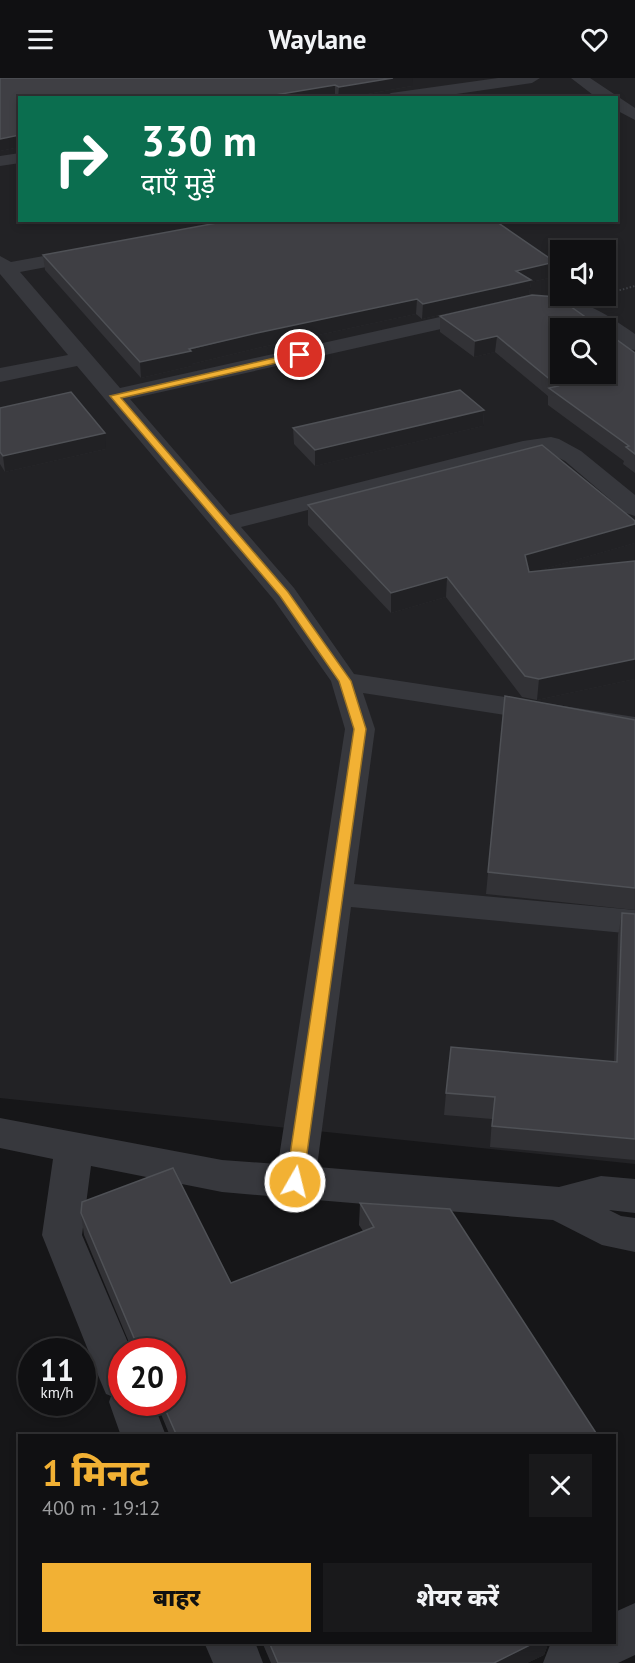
<!DOCTYPE html>
<html lang="hi">
<meta charset="utf-8">
<style>
:root{--surface:#101012;--page:#19191b;--text:#f1f3f6;--muted:#9c9d9f;--line:#303032;--accent:#f2b134}
body{margin:0;font-family:"PT Sans","Noto Sans Devanagari",sans-serif;background:var(--page);color:var(--text);height:100vh;display:flex;flex-direction:column;font-size:22px;white-space:nowrap}
*{box-sizing:border-box;margin:0}
p{font-size:20px;color:var(--muted)}
.icon{flex:none;width:33px;height:33px;fill:none;stroke:currentColor;stroke-width:2;stroke-linecap:round;stroke-linejoin:round}
.map{position:relative;flex:1;overflow:hidden}
.side{position:absolute;left:18px;top:1356px;width:598px;height:210px;display:flex;flex-direction:column;background:var(--surface);border-radius:0px;box-shadow:0 3px 9px #0003,0 0 0 2px var(--line)}
.side>*{flex:none}
.guide{position:absolute;left:18px;top:18px;width:600px;height:126px;border-radius:0px;box-shadow:0 3px 9px #0003,0 0 0 2px var(--line);background:#0b6e4f;color:#fff;overflow:hidden}
.tools{position:absolute;left:550px;top:162px;display:grid;gap:12px}
.tools a{display:grid;place-items:center;width:66px;height:66px;border-radius:0px;background:var(--surface);box-shadow:0 3px 9px #0003,0 0 0 2px var(--line);font-size:30px}
.speed{position:absolute;left:18px;top:1260px;display:flex;gap:12px;font-size:30px;font-weight:700;text-align:center}
.speed>*{display:grid;place-content:center;width:78px;height:78px;border-radius:50%;background:var(--surface);box-shadow:0 3px 9px #0003,0 0 0 2px var(--line);line-height:1}
.speed small{font-size:15px;font-weight:400}
.speed .limit{border:9px solid #d22;background:#fff;color:#111}
.pin{position:absolute;display:grid;place-items:center;width:51px;height:51px;color:#fff;margin:-26px;border:3px solid #fff;border-radius:50%;box-shadow:0 2px 6px #0007}
.me{position:absolute;width:66px;margin:-33px;rotate:8deg;stroke-linejoin:round;filter:drop-shadow(0 0 4px #0008)}
.turn{display:flex;align-items:center;gap:21px;height:126px;padding:0 24px;font-size:27px}
.turn .icon{width:78px;height:78px;stroke-width:2.5}
.turn b{display:block;font-size:42px;line-height:51px}
.round{display:grid;place-items:center;flex:none;width:63px;height:63px;border-radius:0px;background:var(--page)}
.overview{display:flex;align-items:center;justify-content:space-between;height:102px;padding:0 24px}
h1{font-size:36px;font-weight:800;line-height:45px;color:var(--accent)}
.primary-button{display:flex;gap:12px;margin-top:auto;padding:12px 24px}
.primary-button a{flex:1;height:69px;border-radius:0px;background:var(--accent);color:#111;font-size:24px;font-weight:800;line-height:69px;text-align:center}
.primary-button a+a{background:var(--page);color:var(--text)}
header{display:flex;justify-content:space-between;align-items:center;height:78px;padding:0 24px;background:var(--surface);font-size:27px;font-weight:800}
.map>svg:first-child{display:block}
.built{fill:#222225;fill-rule:evenodd}
.lines{fill:none;stroke-linecap:round;stroke-linejoin:round}
.path{stroke:#3d3f44;stroke-width:2;stroke-dasharray:1.5 2;stroke-linecap:butt}
.minor{fill:#37383d;fill-rule:evenodd}
.wall{fill:#323236}
.shaded-wall{fill:#212124}
.building{fill:#3f3f44;stroke:#4f5156;stroke-width:1.5}
.route{fill:#f2b134;stroke:#9d7322;stroke-width:1.5}
</style>
<header><svg class="icon" aria-label="menu" viewBox="0 0 24 24"><path d="M4 6h16M4 12h16M4 18h16"/></svg>Waylane<svg class="icon" aria-label="heart" viewBox="0 0 24 24"><path d="M12 20l-8-8c-3-5 5-10 8-4 3-6 11-1 8 4z"/></svg></header>
<div class="map">
<svg width="635" height="1585" viewBox="0 0 635 1585">
<rect width="100%" height="100%" fill="#161618"/>
<path class="built" d="M 0,0 L 635,0 L 635,1086 L 0,1020 ZM 20,20 L 616,20 L 616,142 L 20,142 ZM 561,172 L 606,172 L 606,218 L 561,218 ZM 561,250 L 606,250 L 606,296 L 561,296 Z"/>
<g class="lines">
<polyline class="path" points="606,216 635,208"/>
<g class="minor">
<polygon points="498,0 540,0 532,5 429,20 383,20 391,15"/>
<polygon points="571,0 590,0 635,30 635,42 616,32 616,20 597,20"/>
<polygon points="20,75 20,85 0,88 0,78"/>
<path d="M 87,170 L 97,176 L 94,180 L 20,194 L 120,310 L 530,219 C 576,217 598,230 635,256 L 635,272 L 627,271 L 606,255 L 606,250 L 600,250 L 569,233 L 530,231 L 130,321 L 230,437 L 523,363 L 551,359 L 559,361 L 581,373 L 635,417 L 635,438 L 626,435 L 565,383 L 547,374 L 524,377 L 241,449 L 294,510 L 354,596 L 635,639 L 635,657 L 363,615 L 375,651 L 354,806 L 635,832 L 635,856 L 351,829 L 317,1089 L 559,1109 L 601,1098 L 635,1101 L 635,1135 L 609,1132 L 621,1138 L 635,1140 L 635,1174 L 602,1167 L 553,1142 L 222,1114 L 91,1088 L 82,1157 L 132,1274 L 122,1274 L 122,1324 L 153,1324 L 166,1358 L 121,1358 L 109,1324 L 111,1318 L 106,1316 L 100,1302 L 42,1157 L 53,1081 L 0,1070 L 0,1040 L 222,1082 L 278,1086 L 345,651 L 331,603 L 274,522 L 77,288 L 0,304 L 0,290 L 68,277 L 0,196 L 0,178 L 11,184 Z"/>
<polygon points="635,1525 635,1577 618,1585 543,1585 550,1567 555,1564 615,1564 615,1534"/>
<polygon points="204,1564 255,1564 263,1585 213,1585"/>
</g>
</g>
<g class="wall">
<polygon points="0,0 412,8 346,20 336,20 335,18 20,20 20,69 0,73"/>
<polygon points="43,177 555,184 554,199 531,204 529,217 422,241 416,236 258,270 192,286 192,288 141,300 45,192"/>
<polygon points="440,238 635,275 635,395 623,386 624,383 548,327 548,318 495,274 474,279 440,254"/>
<polygon points="0,330 106,371 5,394 0,386"/>
<polygon points="484,332 483,348 315,388 294,366 293,350"/>
<polygon points="308,427 635,465 537,493 635,483 635,601 537,622 522,619 446,519 391,535 308,447"/>
<polygon points="505,618 635,642 635,832 486,816"/>
<polygon points="622,835 635,836 635,1082 490,1069 492,1041 444,1037 446,1015 614,984 618,857"/>
<polygon points="360,1125 598,1358 170,1358 156,1324 172,1324 172,1274 133,1274 84,1157 81,1135 231,1205 363,1153 359,1147"/>
<polygon points="262,1564 550,1564 548,1566 544,1577 527,1585 271,1585"/>
</g>
<g class="shaded-wall">
<polygon points="393,0 413,0 412,8 346,20 338,20 339,9"/>
<polygon points="335,7 335,18 328,20 257,20"/>
<polygon points="20,57 20,69 0,73 0,61"/>
<polygon points="555,184 554,199 531,204 529,217 422,241 423,226 516,193"/>
<polygon points="417,221 416,236 258,270 192,286 192,288 141,300 140,284 257,255"/>
<polygon points="497,258 495,274 474,279 475,263"/>
<polygon points="484,332 483,348 315,388 315,372"/>
<polygon points="105,355 106,371 5,394 3,378"/>
<polygon points="635,446 635,465 523,497 525,477"/>
<polygon points="447,499 446,519 391,535 391,515"/>
<polygon points="635,581 635,601 537,622 539,601"/>
<polygon points="536,1564 550,1564 548,1566 544,1577 527,1585 494,1585"/>
</g>
<g class="building">
<polygon points="0,0 393,0 339,9 335,7 257,20 20,20 20,57 0,61"/>
<polygon points="233,142 494,142 555,184 516,193 531,202 423,226 417,221 257,255 189,271 191,273 140,284 43,177"/>
<polygon points="532,217 557,219 601,250 561,250 561,296 606,296 606,254 635,275 635,376 626,369 629,368 549,310 558,308 497,258 475,263 440,238"/>
<polygon points="460,312 484,332 315,372 293,350"/>
<polygon points="71,314 105,355 3,378 0,374 0,330"/>
<polygon points="542,367 635,443 635,446 525,477 529,494 635,483 635,581 539,601 525,598 447,499 391,515 308,427"/>
<polygon points="505,618 635,642 635,810 488,794"/>
<polygon points="622,835 635,836 635,1061 492,1048 495,1019 446,1015 451,969 617,984"/>
<polygon points="173,1090 231,1205 374,1149 360,1125 450,1131 598,1358 177,1358 162,1324 172,1324 172,1274 140,1274 81,1135 82,1124"/>
<polygon points="269,1564 536,1564 494,1585 278,1585"/>
</g>
<polygon class="route" points="300,274 303,275 303,279 121,320 288,514 351,603 366,651 303,1104 300,1109 289,1109 286,1104 354,651 339,603 280,518 110,318"/>
</svg>
<div class="tools">
<a><svg class="icon" aria-label="sound" viewBox="0 0 24 24"><path d="M4 9h4l5-4v14l-5-4H4zM17 9q2 3 0 6"/></svg></a>
<a><svg class="icon" aria-label="search" viewBox="0 0 24 24"><circle cx="10" cy="10" r="6"/><path d="M15 15l6 6"/></svg></a>
</div>
<div class="speed"><div>11<small>km/h</small></div><div class="limit">20</div></div>
<div class="pin" style="left:300px;top:277px;background:#d93025"><svg class="icon" aria-label="arrive" viewBox="0 0 24 24"><path d="M6 21V4h12l-3 4 3 4H6"/></svg></div>
<svg class="me" style="left:295px;top:1104px" viewBox="-20 -20 40 40"><circle r="17" fill="#f2b134" stroke="#fff" stroke-width="3"/><path d="M0-11L8 9 0 5-8 9z" fill="#fff"/></svg>
<div class="guide">
<div class="turn"><svg class="icon" aria-label="right" viewBox="0 0 24 24"><path d="M7 20v-9h11M14 6l5 5-5 5"/></svg><div><b>330 m</b>दाएँ मुड़ें</div></div>
</div>
<section class="side">
<div class="overview"><div><h1>1 मिनट</h1><p>400 m · 19:12</p></div><a class="round"><svg class="icon" aria-label="close" viewBox="0 0 24 24"><path d="M6 6l12 12M18 6L6 18"/></svg></a></div>
<div class="primary-button"><a>बाहर</a><a>शेयर करें</a></div>
</section>
</div>
